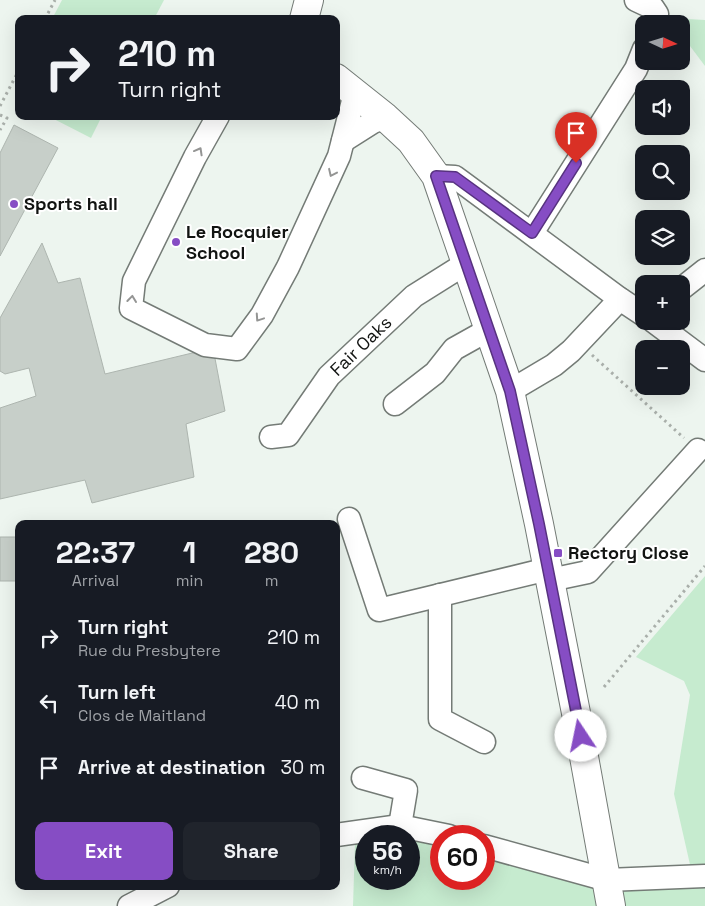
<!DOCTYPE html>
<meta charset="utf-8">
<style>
:root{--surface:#171b24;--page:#20242c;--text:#f1f3f6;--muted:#9ea1a6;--accent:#864dc4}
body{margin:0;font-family:"Space Grotesk",sans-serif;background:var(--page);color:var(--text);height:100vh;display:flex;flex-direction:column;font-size:19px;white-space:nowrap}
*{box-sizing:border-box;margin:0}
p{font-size:16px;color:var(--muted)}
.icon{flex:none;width:28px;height:28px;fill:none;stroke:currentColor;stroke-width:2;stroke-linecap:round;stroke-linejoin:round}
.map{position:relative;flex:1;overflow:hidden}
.details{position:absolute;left:15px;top:520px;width:325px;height:370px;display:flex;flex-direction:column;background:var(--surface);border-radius:10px;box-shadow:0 5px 20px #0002}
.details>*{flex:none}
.hud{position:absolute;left:15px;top:15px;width:325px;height:105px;border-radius:10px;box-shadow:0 5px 20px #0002;background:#171b24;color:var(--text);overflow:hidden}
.needle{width:32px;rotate:94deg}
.controls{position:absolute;left:635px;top:15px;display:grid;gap:10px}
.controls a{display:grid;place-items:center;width:55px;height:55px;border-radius:10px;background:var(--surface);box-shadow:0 5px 20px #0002;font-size:25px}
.speed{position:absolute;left:355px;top:825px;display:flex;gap:10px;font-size:25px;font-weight:700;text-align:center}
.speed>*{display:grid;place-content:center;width:65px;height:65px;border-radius:50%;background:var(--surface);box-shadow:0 5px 20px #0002;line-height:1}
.speed small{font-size:12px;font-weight:400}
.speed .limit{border:8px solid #d22;background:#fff;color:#111}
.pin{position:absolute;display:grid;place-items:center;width:42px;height:42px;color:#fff;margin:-51px -21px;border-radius:50% 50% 50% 0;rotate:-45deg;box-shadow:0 0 5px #0007}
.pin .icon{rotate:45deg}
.me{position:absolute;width:55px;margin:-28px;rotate:349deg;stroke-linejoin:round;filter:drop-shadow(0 0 4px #0008)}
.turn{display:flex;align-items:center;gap:18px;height:105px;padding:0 20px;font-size:22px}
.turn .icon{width:65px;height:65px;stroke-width:2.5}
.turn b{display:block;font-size:35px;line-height:42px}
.eta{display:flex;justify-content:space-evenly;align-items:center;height:85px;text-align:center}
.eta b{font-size:30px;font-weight:800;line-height:35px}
.cta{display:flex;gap:10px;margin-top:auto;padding:10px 20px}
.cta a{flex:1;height:58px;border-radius:10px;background:var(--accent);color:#fff;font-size:20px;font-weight:800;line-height:58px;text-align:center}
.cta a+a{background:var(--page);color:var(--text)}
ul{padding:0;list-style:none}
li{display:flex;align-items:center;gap:15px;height:65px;padding:0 20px}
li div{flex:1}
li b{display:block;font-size:19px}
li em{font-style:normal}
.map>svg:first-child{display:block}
.green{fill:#c6ebcf}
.building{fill:#c7cfc9;stroke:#adb5af}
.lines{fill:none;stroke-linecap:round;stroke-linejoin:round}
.minor-casing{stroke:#747b76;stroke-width:25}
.major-casing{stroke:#747b76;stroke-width:30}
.path{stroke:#a9afaa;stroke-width:3;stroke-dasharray:2.5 4;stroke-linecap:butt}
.minor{stroke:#fff;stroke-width:22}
.major{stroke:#fff;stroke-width:28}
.oneway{stroke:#949594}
.route-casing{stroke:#57327f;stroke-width:12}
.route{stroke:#864dc4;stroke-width:9}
.poi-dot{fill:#864dc4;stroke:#fff;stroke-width:2}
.labels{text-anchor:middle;stroke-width:4;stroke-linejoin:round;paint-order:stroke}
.poi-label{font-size:18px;font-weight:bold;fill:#121412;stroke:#fff;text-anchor:start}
.street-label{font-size:18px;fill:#121412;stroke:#fff}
</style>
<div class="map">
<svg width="705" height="906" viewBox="0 0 705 906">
<rect width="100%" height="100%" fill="#edf5ef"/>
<g class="green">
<polygon points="62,0 164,0 154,19 52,19"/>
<polygon points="670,18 705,20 705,66 681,34 681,24 674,24"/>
<polygon points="48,116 102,116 91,138"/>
<polygon points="705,576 705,868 691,869 674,794 690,695 684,681 636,657"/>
<polygon points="409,837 441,843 441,879 484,879 484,852 591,884 597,896 598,906 353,906 355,843 366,841 366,879 409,879"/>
<polygon points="705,880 705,906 623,906 620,885"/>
</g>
<g class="building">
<polygon points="14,125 58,148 0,256 0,153"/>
<polygon points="42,243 58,283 80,278 105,374 213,348 225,411 186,424 194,477 92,503 85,480 0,499 0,408 36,396 29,368 5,374 0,371 0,318"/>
<rect x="0" y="537" width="19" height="44"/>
</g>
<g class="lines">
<g class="minor-casing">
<g id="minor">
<polyline points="636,0 653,8 657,14 653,24"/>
<polyline points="218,116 195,157 134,281 131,308 205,345 237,349 262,315 288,267 339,156 355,93"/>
<polyline points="343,141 373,122 385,117"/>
<polyline points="436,176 455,177 620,299 644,315"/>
<polyline points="532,233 636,69 644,49"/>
<polyline points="681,289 705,270"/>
<polyline points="653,321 705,360"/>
<polyline points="510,391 554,365 571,351 620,299"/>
<polyline points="395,404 435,373 454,349 488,330"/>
<polyline points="271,437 288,435 329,376 414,296 465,264"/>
<polyline points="349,519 379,610 548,569"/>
<polyline points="550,580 588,572 698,450"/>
<polyline points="440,595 440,719 484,742"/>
<polyline points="363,778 406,790 400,826"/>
<polyline points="336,835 400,826 449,836"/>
<polyline points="484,846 607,880 705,876"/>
<polyline points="129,906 168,886"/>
</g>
</g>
<g class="major-casing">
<g id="major">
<polyline points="304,19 309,0"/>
<polyline points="336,78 385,117 411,141 436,176 510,391 539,524 577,718 611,906"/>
</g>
</g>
<g class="path">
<polyline points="45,19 55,0"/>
<polyline points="0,106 19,70"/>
<polyline points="0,115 7,118 0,130"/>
<polyline points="592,355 684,438"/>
<polyline points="604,687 705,566"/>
</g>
<use href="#minor" class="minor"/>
<use href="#major" class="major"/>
</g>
<defs><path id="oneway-chevron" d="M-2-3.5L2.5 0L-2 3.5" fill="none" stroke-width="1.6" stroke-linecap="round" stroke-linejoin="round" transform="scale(1.25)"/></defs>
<g class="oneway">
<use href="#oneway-chevron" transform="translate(199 151) rotate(-61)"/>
<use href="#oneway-chevron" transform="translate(332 173) rotate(115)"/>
<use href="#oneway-chevron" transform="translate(132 299) rotate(-83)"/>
<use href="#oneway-chevron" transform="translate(259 318) rotate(124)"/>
</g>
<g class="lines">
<g class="route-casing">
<polyline id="route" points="576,163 532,233 455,177 436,176 510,391 539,524 581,736"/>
</g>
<use href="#route" class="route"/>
</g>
<g class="poi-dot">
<circle cx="14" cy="204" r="5"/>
<circle cx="176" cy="242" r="5"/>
<rect x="553" y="548" width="10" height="10" rx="2.5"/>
</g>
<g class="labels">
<g class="poi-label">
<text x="24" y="210">Sports hall</text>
<text x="186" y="238">Le Rocquier<tspan x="186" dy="21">School</tspan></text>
<text x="568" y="559">Rectory Close</text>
</g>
<g class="street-label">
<text transform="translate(361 346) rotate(-44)" y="6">Fair Oaks</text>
</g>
</g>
</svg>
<div class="controls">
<a><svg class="needle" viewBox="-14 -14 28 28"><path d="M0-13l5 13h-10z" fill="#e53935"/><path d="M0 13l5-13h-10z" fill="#9ea1a6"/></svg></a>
<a><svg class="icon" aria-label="sound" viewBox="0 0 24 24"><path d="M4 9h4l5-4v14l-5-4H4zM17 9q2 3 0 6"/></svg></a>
<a><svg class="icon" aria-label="search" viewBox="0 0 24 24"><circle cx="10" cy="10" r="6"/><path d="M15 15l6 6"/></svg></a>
<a><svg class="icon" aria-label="layers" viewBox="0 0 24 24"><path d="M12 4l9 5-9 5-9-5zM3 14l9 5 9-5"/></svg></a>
<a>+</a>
<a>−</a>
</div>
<div class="speed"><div>56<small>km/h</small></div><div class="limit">60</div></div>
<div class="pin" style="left:576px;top:163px;background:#d93025"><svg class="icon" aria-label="arrive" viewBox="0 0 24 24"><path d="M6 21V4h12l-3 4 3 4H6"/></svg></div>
<svg class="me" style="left:581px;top:736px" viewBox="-20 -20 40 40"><circle r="19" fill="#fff"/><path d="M0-13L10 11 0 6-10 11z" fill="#864dc4"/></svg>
<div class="hud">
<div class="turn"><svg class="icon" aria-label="right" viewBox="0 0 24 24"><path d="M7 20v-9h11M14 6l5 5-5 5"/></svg><div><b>210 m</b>Turn right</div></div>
</div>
<section class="details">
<div class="eta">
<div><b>22:37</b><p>Arrival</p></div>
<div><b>1</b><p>min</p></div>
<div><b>280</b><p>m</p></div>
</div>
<ul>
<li><svg class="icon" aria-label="right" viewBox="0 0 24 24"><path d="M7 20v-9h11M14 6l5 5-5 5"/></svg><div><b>Turn right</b><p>Rue du Presbytere</p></div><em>210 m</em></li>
<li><svg class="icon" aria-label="left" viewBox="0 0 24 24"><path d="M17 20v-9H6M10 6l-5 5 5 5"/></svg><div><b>Turn left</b><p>Clos de Maitland</p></div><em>40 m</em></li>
<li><svg class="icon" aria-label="arrive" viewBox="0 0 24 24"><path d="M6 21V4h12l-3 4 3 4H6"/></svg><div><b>Arrive at destination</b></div><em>30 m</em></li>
</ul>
<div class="cta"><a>Exit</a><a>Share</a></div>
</section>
</div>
